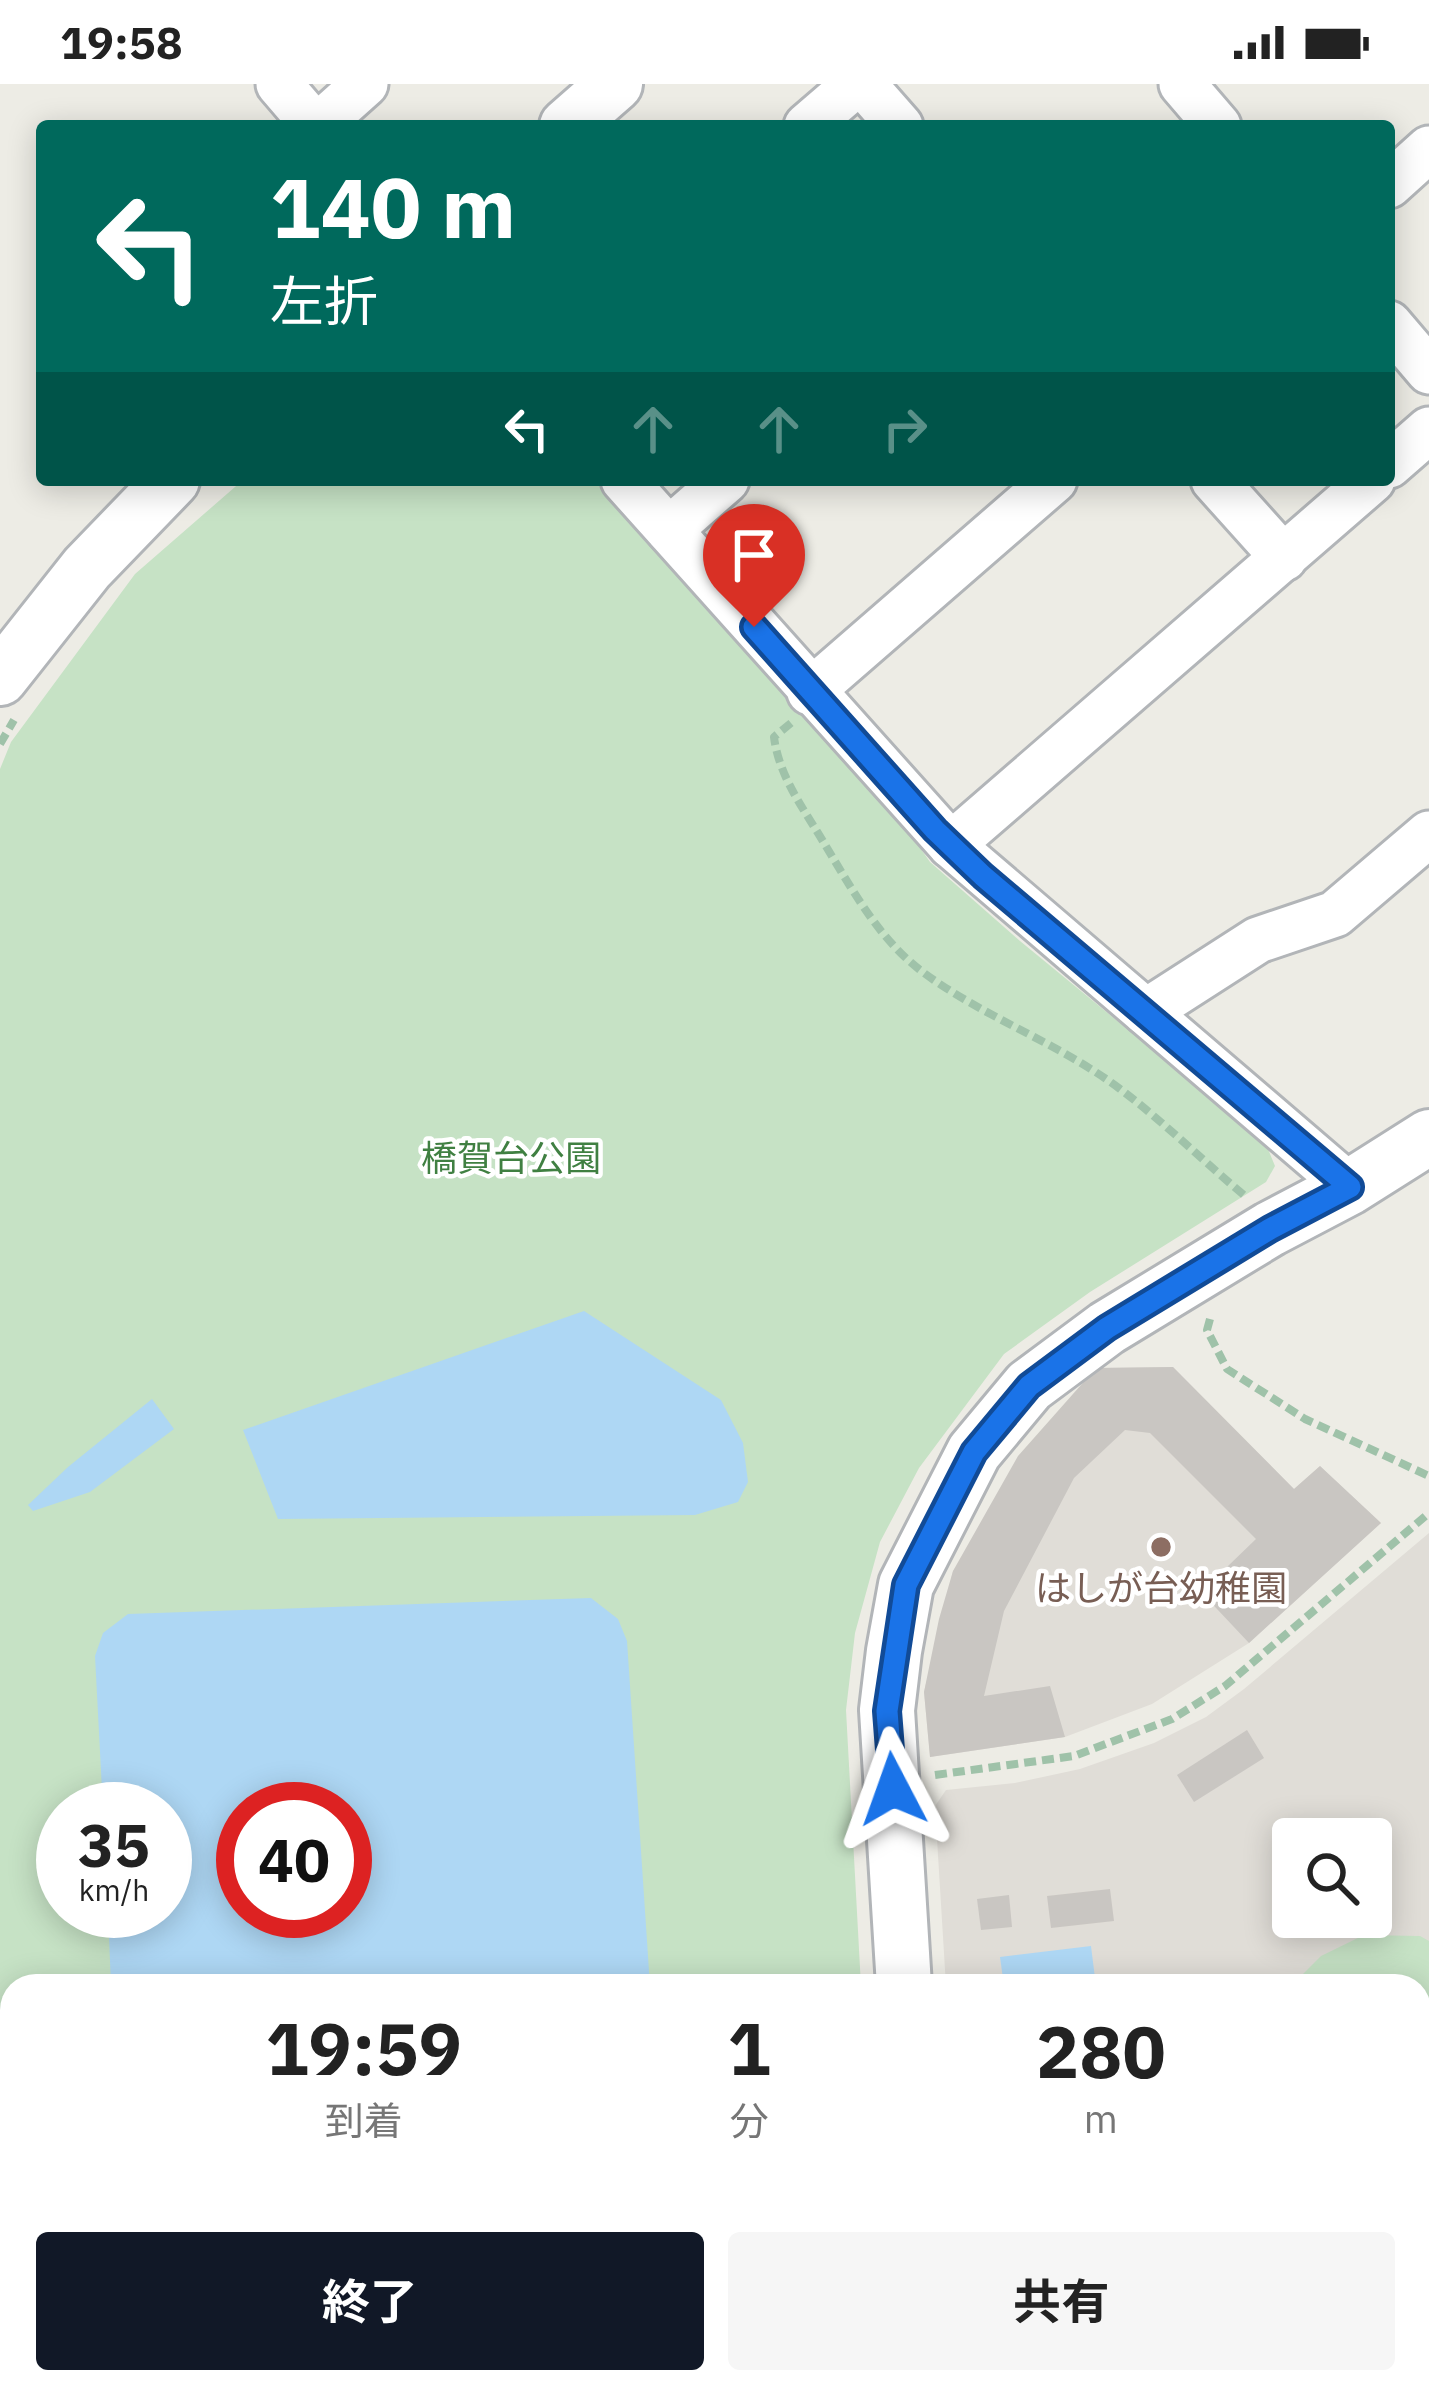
<!DOCTYPE html>
<html lang="ja">
<meta charset="utf-8">
<style>
:root{--surface:#fff;--page:#f6f6f6;--text:#222;--muted:#767676;--accent:#111827}
body{margin:0;font-family:"IBM Plex Sans","Noto Sans JP",sans-serif;background:var(--page);color:var(--text);height:100vh;display:flex;flex-direction:column;font-size:45px;white-space:nowrap}
*{box-sizing:border-box;margin:0}
p{font-size:39px;color:var(--muted)}
.icon{flex:none;width:66px;height:66px;fill:none;stroke:currentColor;stroke-width:2;stroke-linecap:round;stroke-linejoin:round}
.map{position:relative;flex:1;overflow:hidden}
.side{position:absolute;left:0px;top:1890px;width:1431px;height:420px;display:flex;flex-direction:column;background:var(--surface);border-radius:36px 36px 0 0;box-shadow:0 6px 30px #0003}
.side>*{flex:none}
.top-card{position:absolute;left:36px;top:36px;width:1359px;height:366px;border-radius:12px;box-shadow:0 6px 30px #0003;background:#00695c;color:#fff;overflow:hidden}
.fabs{position:absolute;left:1272px;top:1734px;display:grid;gap:24px}
.fabs a{display:grid;place-items:center;width:120px;height:120px;border-radius:12px;background:var(--surface);box-shadow:0 6px 30px #0003;font-size:60px}
.speed{position:absolute;left:36px;top:1698px;display:flex;gap:24px;font-size:60px;font-weight:700;text-align:center}
.speed>*{display:grid;place-content:center;width:156px;height:156px;border-radius:50%;background:var(--surface);box-shadow:0 6px 30px #0003;line-height:1}
.speed small{font-size:30px;font-weight:400}
.speed .limit{border:18px solid #d22;background:#fff;color:#111}
.pin{position:absolute;display:grid;place-items:center;width:102px;height:102px;color:#fff;margin:-123px -51px;border-radius:50% 50% 50% 0;rotate:-45deg;box-shadow:0 0 12px #0007}
.pin .icon{rotate:45deg}
.me{position:absolute;width:132px;margin:-66px;rotate:356deg;stroke-linejoin:round;filter:drop-shadow(0 0 9px #0008)}
.turn{display:flex;align-items:center;gap:42px;height:252px;padding:0 36px;font-size:54px}
.turn .icon{width:156px;height:156px;stroke-width:2.5}
.turn b{display:block;font-size:84px;line-height:102px}
.lanes{display:flex;align-items:center;height:114px;padding:0 36px;background:#0003;justify-content:center;gap:60px;direction:ltr}
.lanes .off{opacity:.35}
.eta{display:flex;justify-content:space-evenly;align-items:center;height:204px;text-align:center}
.eta b{font-size:72px;font-weight:700;line-height:84px}
.action{display:flex;gap:24px;margin-top:auto;padding:24px 36px}
.action a{flex:1;height:138px;border-radius:12px;background:var(--accent);color:#fff;font-size:48px;font-weight:700;line-height:138px;text-align:center}
.action a+a{background:var(--page);color:var(--text)}
.status{display:flex;justify-content:space-between;align-items:center;height:84px;padding:0 60px;background:var(--surface);direction:ltr}
.status svg{height:33px;fill:currentColor}
.map>svg:first-child{display:block}
.education{fill:#e0ddd7;fill-rule:evenodd}
.green{fill:#c6e2c5;fill-rule:evenodd}
.water{fill:#aed7f4;fill-rule:evenodd}
.building{fill:#c9c6c2}
.lines{fill:none;stroke-linecap:round;stroke-linejoin:round}
.minor-casing{stroke:#b2b5b8;stroke-width:51}
.tertiary-casing{stroke:#b2b5b8;stroke-width:60}
.path{stroke:#9fc2a9;stroke-width:8;stroke-dasharray:12 6;stroke-linecap:butt}
.minor{stroke:#fff;stroke-width:45}
.tertiary{stroke:#fff;stroke-width:54}
.route-casing{stroke:#114b97;stroke-width:30}
.route{stroke:#1a73e8;stroke-width:21}
.education-dot{fill:#8d6e63;stroke:#fff;stroke-width:4.5}
.labels{text-anchor:middle;stroke-width:9;stroke-linejoin:round;paint-order:stroke}
.park-label{font-size:36px;fill:#408042;stroke:#fff}
.education-label{font-size:36px;fill:#785e54;stroke:#fff}
</style>
<div class="status"><b>19:58</b><svg viewBox="0 0 49 12"><path d="M0 12V9h3v3zM5 12V6h3v6zM10 12V3h3v9zM15 12V0h3v12zM26 1h20v11H26zM47 4h2v5h-2z"/></svg></div>
<div class="map">
<svg width="1429" height="2310" viewBox="0 0 1429 2310">
<rect width="100%" height="100%" fill="#edece5"/>
<g class="education">
<polygon points="1173,1283 1294,1405 1320,1382 1381,1439 1249,1559 1152,1620 1065,1653 930,1673 924,1608 953,1487 1096,1284"/>
<path d="M 1429,1449 L 1429,2310 L 1050,2310 L 1041,2298 L 1419,2298 L 1419,1902 L 946,1902 L 935,1722 L 946,1706 L 1015,1699 L 1080,1685 L 1154,1659 L 1206,1633 L 1244,1605 ZM 1293,1755 L 1371,1755 L 1371,1833 L 1293,1833 Z"/>
</g>
<g class="green">
<path d="M 243,396 L 601,396 L 894,727 L 930,778 L 1020,857 L 1265,1058 L 1275,1082 L 1266,1098 L 1090,1208 L 1004,1270 L 919,1384 L 880,1458 L 855,1549 L 846,1626 L 861,1902 L 12,1902 L 12,2252 L 0,2252 L 0,685 L 11,658 L 135,490 ZM 63,1725 L 165,1725 L 165,1827 L 63,1827 ZM 243,1725 L 345,1725 L 345,1827 L 243,1827 Z"/>
<polygon points="1364,1851 1420,1852 1429,1857 1429,2202 1419,2189 1419,1902 1291,1902 1321,1872"/>
</g>
<g class="water">
<polygon points="584,1227 721,1316 743,1359 748,1398 738,1418 695,1431 278,1435 243,1346"/>
<polygon points="152,1315 174,1345 90,1408 33,1427 28,1421 68,1383"/>
<path d="M 591,1514 L 618,1535 L 627,1557 L 650,1902 L 111,1902 L 108,1827 L 165,1827 L 165,1725 L 103,1725 L 95,1572 L 103,1549 L 128,1530 ZM 345,1725 L 345,1827 L 243,1827 L 243,1725 Z"/>
<polygon points="1091,1862 1096,1902 1004,1902 1000,1873"/>
</g>
<g class="building">
<polygon points="1173,1283 1294,1405 1320,1382 1381,1439 1249,1559 1201,1508 1256,1455 1150,1349 1125,1346 1074,1394 1004,1527 984,1612 1050,1602 1065,1653 930,1673 924,1608 939,1535 953,1487 1018,1372 1096,1284"/>
<polygon points="1247,1646 1264,1674 1194,1718 1177,1691"/>
<polygon points="1110,1805 1114,1837 1051,1844 1047,1812"/>
<polygon points="1009,1811 1012,1843 981,1846 977,1815"/>
</g>
<g class="lines">
<g class="minor-casing">
<g id="minor">
<polyline points="279,0 315,42"/>
<polyline points="863,0 900,42"/>
<polyline points="1182,0 1218,42"/>
<polyline points="318,42 365,0"/>
<polyline points="807,42 856,0"/>
<polyline points="1389,101 1429,65"/>
<polyline points="1389,240 1429,287"/>
<polyline points="1389,381 1429,346"/>
<polyline points="624,396 951,761 1350,1103"/>
<polyline points="1214,396 1284,474"/>
<polyline points="669,446 726,396"/>
<polyline points="810,608 1054,396"/>
<polyline points="951,761 1372,396"/>
<polyline points="1146,928 1258,856 1335,830 1429,750"/>
<polyline points="0,2268 12,2267"/>
<polyline points="67,2298 69,2310"/>
<polyline points="760,2298 761,2310"/>
<polyline points="542,2310 542,2298"/>
</g>
</g>
<g class="tertiary-casing">
<g id="tertiary">
<polyline points="567,42 615,0"/>
<polyline points="0,594 87,484 172,396"/>
<polyline points="904,1902 887,1626 894,1567 906,1501 974,1368 1029,1302 1107,1244 1270,1145 1350,1103 1429,1053"/>
<polyline points="987,2298 996,2310"/>
</g>
</g>
<g class="path">
<path d="M 791,639 L 774,653 C 779,693 804,725 824,759 C 852,805 879,856 924,889 C 985,934 1059,959 1120,1005 C 1164,1038 1203,1077 1245,1112"/>
<polyline points="0,660 14,636"/>
<polyline points="1210,1235 1207,1246 1227,1285 1305,1335 1429,1392"/>
<polyline points="935,1691 1074,1672 1172,1635 1225,1602 1429,1429"/>
</g>
<use href="#minor" class="minor"/>
<use href="#tertiary" class="tertiary"/>
</g>
<g class="lines">
<g class="route-casing">
<polyline id="route" points="754,543 935,746 983,792 1350,1103 1270,1145 1107,1244 1029,1302 974,1368 906,1501 887,1627 893,1705"/>
</g>
<use href="#route" class="route"/>
</g>
<circle class="education-dot" cx="1161" cy="1463" r="12"/>
<g class="labels">
<g class="park-label">
<text x="511" y="1087">橋賀台公園</text>
</g>
<g class="education-label">
<text x="1161" y="1517">はしが台幼稚園</text>
</g>
</g>
</svg>
<div class="fabs">
<a><svg class="icon" aria-label="search" viewBox="0 0 24 24"><circle cx="10" cy="10" r="6"/><path d="M15 15l6 6"/></svg></a>
</div>
<div class="speed"><div>35<small>km/h</small></div><div class="limit">40</div></div>
<div class="pin" style="left:754px;top:543px;background:#d93025"><svg class="icon" aria-label="arrive" viewBox="0 0 24 24"><path d="M6 21V4h12l-3 4 3 4H6"/></svg></div>
<svg class="me" style="left:893px;top:1705px" viewBox="-20 -20 40 40"><path d="M0-17L14 15 0 8-14 15z" fill="#1a73e8" stroke="#fff" stroke-width="4"/></svg>
<div class="top-card">
<div class="turn"><svg class="icon" aria-label="left" viewBox="0 0 24 24"><path d="M17 20v-9H6M10 6l-5 5 5 5"/></svg><div><b>140 m</b>左折</div></div>
<div class="lanes"><svg class="icon" aria-label="left" viewBox="0 0 24 24"><path d="M17 20v-9H6M10 6l-5 5 5 5"/></svg><svg class="icon off" aria-label="ahead" viewBox="0 0 24 24"><path d="M12 20V5M6 11l6-6 6 6"/></svg><svg class="icon off" aria-label="ahead" viewBox="0 0 24 24"><path d="M12 20V5M6 11l6-6 6 6"/></svg><svg class="icon off" aria-label="right" viewBox="0 0 24 24"><path d="M7 20v-9h11M14 6l5 5-5 5"/></svg></div>
</div>
<section class="side">
<div class="eta">
<div><b>19:59</b><p>到着</p></div>
<div><b>1</b><p>分</p></div>
<div><b>280</b><p>m</p></div>
</div>
<div class="action"><a>終了</a><a>共有</a></div>
</section>
</div>
